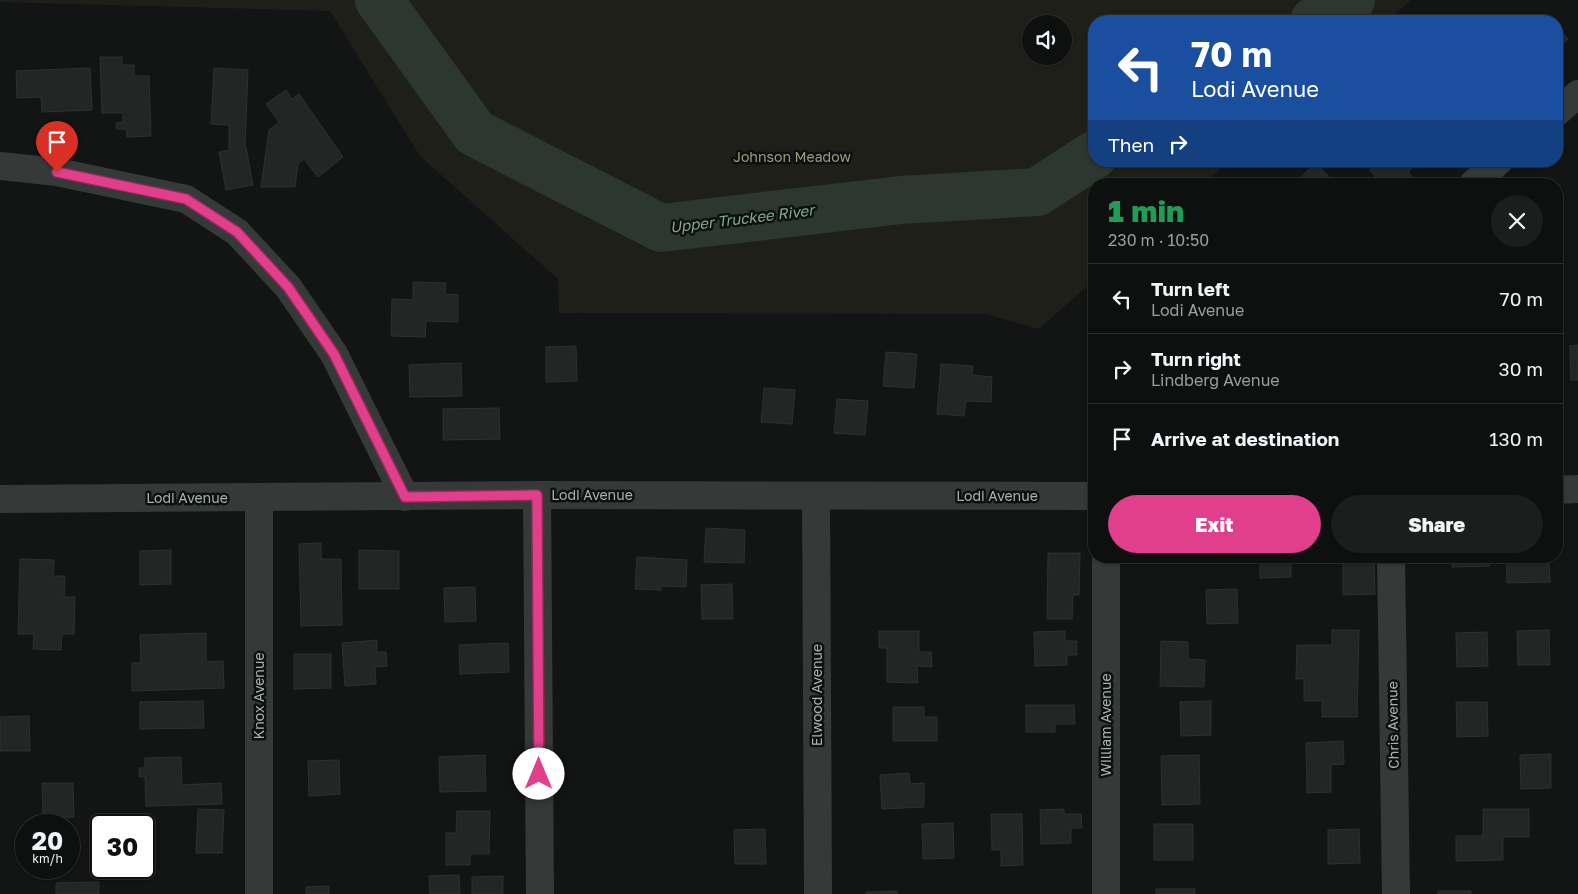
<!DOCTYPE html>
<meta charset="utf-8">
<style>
:root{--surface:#0e1010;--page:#1c1e1e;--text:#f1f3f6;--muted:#9b9d9f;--line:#2e3030;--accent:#e13f8b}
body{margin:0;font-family:"Golos Text",sans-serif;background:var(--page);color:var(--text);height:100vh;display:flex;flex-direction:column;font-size:19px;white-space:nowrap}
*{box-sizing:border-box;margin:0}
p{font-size:16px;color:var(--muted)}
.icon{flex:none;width:28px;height:28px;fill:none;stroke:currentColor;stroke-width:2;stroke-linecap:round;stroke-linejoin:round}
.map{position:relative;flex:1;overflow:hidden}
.drawer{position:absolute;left:1088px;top:178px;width:475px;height:385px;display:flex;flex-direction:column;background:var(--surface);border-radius:20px;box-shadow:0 1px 4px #0004,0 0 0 1px var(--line)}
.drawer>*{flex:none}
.hud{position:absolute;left:1088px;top:15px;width:475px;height:152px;border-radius:20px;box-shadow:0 1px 4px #0004,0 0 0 1px var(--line);background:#1a4fa0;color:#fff;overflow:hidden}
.tools{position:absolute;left:1022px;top:15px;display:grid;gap:10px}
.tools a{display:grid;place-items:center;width:50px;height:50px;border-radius:50%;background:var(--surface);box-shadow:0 1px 4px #0004,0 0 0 1px var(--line);font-size:25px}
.speed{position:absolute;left:15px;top:814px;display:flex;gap:10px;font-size:25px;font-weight:700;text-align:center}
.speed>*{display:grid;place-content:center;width:65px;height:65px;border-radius:50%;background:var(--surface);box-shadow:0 1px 4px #0004,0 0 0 1px var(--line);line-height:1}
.speed small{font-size:12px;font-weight:400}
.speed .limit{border:2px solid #111;border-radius:8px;background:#fff;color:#111}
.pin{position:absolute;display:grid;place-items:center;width:42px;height:42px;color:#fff;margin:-51px -21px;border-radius:50% 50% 50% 0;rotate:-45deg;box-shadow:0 0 5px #0007}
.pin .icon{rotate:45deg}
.me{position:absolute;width:55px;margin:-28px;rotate:0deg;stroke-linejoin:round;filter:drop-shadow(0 0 4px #0008)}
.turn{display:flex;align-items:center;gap:18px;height:105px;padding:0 20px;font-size:22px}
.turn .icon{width:65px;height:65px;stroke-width:2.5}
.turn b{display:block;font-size:35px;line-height:42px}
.then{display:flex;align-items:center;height:48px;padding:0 20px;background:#0003;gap:10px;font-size:19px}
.round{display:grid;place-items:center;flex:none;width:52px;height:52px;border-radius:26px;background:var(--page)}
.head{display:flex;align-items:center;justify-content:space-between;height:85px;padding:0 20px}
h1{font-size:30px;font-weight:800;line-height:38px;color:#1e9e55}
.primary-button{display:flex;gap:10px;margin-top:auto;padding:10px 20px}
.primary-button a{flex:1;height:58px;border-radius:30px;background:var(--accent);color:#fff;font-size:20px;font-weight:800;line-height:58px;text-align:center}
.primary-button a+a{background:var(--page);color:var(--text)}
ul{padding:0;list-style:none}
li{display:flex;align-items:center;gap:15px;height:70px;padding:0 20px;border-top:1px solid var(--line)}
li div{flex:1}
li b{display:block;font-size:19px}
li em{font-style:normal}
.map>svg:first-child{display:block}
.green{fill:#1f1f1a;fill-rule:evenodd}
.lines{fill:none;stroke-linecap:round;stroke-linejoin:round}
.river{stroke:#2b372f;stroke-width:48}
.building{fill:#242626;stroke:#2e3130}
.minor{stroke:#353a38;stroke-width:28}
.route-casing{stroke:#92295a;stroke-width:12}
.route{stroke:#e13f8b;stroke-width:9}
.labels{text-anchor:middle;stroke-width:5;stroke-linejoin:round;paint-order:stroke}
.park-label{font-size:14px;fill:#9e9b7f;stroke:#0e1010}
.street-label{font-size:14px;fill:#a6b4ae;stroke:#0e1010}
.water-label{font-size:15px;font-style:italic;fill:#80ac8f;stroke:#0e1010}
</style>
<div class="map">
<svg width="1578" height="894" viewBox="0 0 1578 894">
<rect width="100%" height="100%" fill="#131515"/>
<path class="green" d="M 0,0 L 1411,0 L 1387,21 L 1094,21 L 1094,161 L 1229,161 L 1203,184 L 1094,184 L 1094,280 L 1039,329 L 985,314 L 559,313 L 558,279 L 420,156 L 330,11 L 0,2 ZM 1031,24 L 1064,24 L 1064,56 L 1031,56 Z"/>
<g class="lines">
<g class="river">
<polyline points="379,0 475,133 661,228 901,200 1037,192 1094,155"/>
<polyline points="1314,21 1351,0"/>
</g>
</g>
<g class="building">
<polygon points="1546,14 1552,21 1537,21"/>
<polygon points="1556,25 1568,39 1556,50"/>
<polygon points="100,57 122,57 122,65 134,65 134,76 149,76 151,136 127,137 126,129 117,129 116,123 123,122 123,113 102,113"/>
<polygon points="90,68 92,110 42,112 41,97 17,98 16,71"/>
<polygon points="214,68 248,70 245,147 246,147 253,185 226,190 219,152 229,150 229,125 211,124"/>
<polygon points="286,90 292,99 299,94 343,157 318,177 304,159 298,164 295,187 261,187 269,130 279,122 266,104"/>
<polygon points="1379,161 1419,161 1408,172 1416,181 1413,184 1382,184 1370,170"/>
<polygon points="1316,163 1335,184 1294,184"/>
<polygon points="1370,178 1375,184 1364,184"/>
<polygon points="413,282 446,283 445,294 458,295 458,322 426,321 425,337 391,336 392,299 413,300"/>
<polygon points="1578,345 1578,380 1571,380 1570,346"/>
<polygon points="576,346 577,381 546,382 546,347"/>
<polygon points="886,352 917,354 914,388 883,386"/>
<polygon points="461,363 462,396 410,397 409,365"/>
<polygon points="941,364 973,366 972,375 992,377 991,402 966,401 964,416 937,414"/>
<polygon points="764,388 795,390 792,424 761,422"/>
<polygon points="837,399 868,401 865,435 834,433"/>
<polygon points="499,408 500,439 443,440 443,409"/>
<polygon points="706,528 745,530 744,563 704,562"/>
<polygon points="321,543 321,559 341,559 342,625 301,626 299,544"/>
<polygon points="171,550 171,584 140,585 140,551"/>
<polygon points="359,550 399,551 399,589 359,589"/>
<polygon points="1048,553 1080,553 1079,595 1073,595 1072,619 1047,619"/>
<polygon points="1260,556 1291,556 1291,577 1260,578"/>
<polygon points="1452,556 1489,556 1490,566 1452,567"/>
<polygon points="1506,556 1549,556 1550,582 1507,583"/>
<polygon points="637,557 687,560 686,587 661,586 661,590 635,589"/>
<polygon points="20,559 54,560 53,576 65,576 64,597 75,597 74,634 62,634 61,650 33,649 34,634 18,634"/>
<polygon points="1374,560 1375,594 1343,595 1343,561"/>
<polygon points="732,584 733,619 702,619 701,585"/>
<polygon points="475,587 476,621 445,622 444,588"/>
<polygon points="1237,589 1238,623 1207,624 1206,590"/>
<polygon points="1332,630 1359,630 1357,717 1322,717 1322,701 1304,701 1304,679 1296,679 1297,645 1332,645"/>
<polygon points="1549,630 1550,665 1518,665 1517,631"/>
<polygon points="879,631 919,631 919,652 931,652 932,667 917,666 918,683 887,682 887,648 879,648"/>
<polygon points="1065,631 1065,641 1077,641 1077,655 1067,655 1067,665 1035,666 1034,632"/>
<polygon points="1487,632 1488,666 1457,667 1456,633"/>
<polygon points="206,633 206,662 223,661 224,688 132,691 132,663 141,663 140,635"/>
<polygon points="377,640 377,652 386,652 387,666 375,667 376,684 345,686 342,643"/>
<polygon points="1161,641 1188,642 1188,659 1205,660 1204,687 1160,686"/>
<polygon points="508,643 509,672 460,674 459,645"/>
<polygon points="294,654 331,654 331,688 294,689"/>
<polygon points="203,701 204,728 140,729 140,702"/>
<polygon points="1211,701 1211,735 1181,736 1180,702"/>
<polygon points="1456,702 1487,702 1488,736 1457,737"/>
<polygon points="1026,705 1074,705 1075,724 1055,724 1055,732 1026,732"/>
<polygon points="893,707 924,707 924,717 937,717 937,741 893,741"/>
<polygon points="29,716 30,751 0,751 0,717"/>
<polygon points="1343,741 1344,764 1331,765 1331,792 1307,793 1306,743"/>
<polygon points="1551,754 1551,788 1521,789 1520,755"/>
<polygon points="485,755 486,791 440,792 439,757"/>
<polygon points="1199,755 1200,804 1162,805 1161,756"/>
<polygon points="181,757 182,785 221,783 222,804 146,806 145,777 139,777 139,768 145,768 145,758"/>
<polygon points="339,760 340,794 309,796 308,761"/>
<polygon points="909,773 910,784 924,783 924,807 882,809 880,775"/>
<polygon points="42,783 73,783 74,817 43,818"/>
<polygon points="198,809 224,810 222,853 196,853"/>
<polygon points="1064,809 1064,814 1081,814 1082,828 1071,828 1071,843 1041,844 1040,810"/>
<polygon points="1483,809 1529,809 1529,837 1503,837 1503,860 1456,861 1456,836 1483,836"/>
<polygon points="457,811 490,811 489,854 470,854 470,865 446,865 446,833 456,833"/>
<polygon points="991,814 1022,814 1023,865 1001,866 1001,850 992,850"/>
<polygon points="953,823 954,858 923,859 922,824"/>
<rect x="1154" y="824" width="39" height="36"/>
<polygon points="765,829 766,864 735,864 734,830"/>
<polygon points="1359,829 1360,863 1328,864 1328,830"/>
<polygon points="459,875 460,894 430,894 429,876"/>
<polygon points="503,876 503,894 472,894 472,877"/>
<polygon points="99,882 99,894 56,894 56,883"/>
<polygon points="329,886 329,894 306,894 306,887"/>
<rect x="1156" y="889" width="39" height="5"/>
<polygon points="897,891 897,894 866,894 866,892"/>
<rect x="1438" y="891" width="33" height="3"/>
</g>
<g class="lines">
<g class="minor">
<polyline points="1556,113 1578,94"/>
<polyline points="0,166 57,172 186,199 237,232 288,287 334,354 405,497"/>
<polyline points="1473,184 1499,161"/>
<polyline points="1556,490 1578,489"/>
<polyline points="537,495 540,894"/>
<polyline points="816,496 818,894"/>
<polyline points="259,498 259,894"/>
<polyline points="0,499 537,495 1094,496"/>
<polyline points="1106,556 1106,894"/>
<polyline points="1391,556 1396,894"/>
</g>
</g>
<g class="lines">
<g class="route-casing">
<polyline id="route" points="57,172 186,199 237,232 288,287 334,354 405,497 537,495 539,774"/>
</g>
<use href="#route" class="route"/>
</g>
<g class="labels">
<g class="park-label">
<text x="792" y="162">Johnson Meadow</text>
</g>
<g class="street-label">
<text x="592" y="500">Lodi Avenue</text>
<text x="997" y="501">Lodi Avenue</text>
<text x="187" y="503">Lodi Avenue</text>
<text transform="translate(817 695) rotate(-90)" y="5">Elwood Avenue</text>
<text transform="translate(259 696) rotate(-90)" y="5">Knox Avenue</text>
<text transform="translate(1106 725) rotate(-90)" y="5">William Avenue</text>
<text transform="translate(1393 725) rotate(-91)" y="5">Chris Avenue</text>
</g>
<g class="water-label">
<text transform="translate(742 219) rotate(-7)" y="5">Upper Truckee River</text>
</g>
</g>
</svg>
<div class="tools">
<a><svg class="icon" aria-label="sound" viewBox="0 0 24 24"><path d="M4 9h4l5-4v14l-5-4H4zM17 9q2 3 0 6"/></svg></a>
</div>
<div class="speed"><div>20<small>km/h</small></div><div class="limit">30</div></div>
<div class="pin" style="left:57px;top:172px;background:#d93025"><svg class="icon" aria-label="arrive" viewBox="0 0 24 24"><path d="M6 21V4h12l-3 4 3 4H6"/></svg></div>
<svg class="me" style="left:539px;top:774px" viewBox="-20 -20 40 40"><circle r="19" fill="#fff"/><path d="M0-13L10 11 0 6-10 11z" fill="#e13f8b"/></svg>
<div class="hud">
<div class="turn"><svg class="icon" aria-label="left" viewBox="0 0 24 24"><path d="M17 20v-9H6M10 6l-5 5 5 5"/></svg><div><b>70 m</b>Lodi Avenue</div></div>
<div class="then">Then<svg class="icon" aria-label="right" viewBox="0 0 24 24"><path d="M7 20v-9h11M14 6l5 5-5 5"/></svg></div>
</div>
<section class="drawer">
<div class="head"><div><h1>1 min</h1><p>230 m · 10:50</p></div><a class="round"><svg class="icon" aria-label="close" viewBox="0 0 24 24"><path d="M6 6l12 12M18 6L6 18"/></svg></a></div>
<ul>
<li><svg class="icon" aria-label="left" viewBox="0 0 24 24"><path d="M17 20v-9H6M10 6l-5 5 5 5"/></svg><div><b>Turn left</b><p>Lodi Avenue</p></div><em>70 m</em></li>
<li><svg class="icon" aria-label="right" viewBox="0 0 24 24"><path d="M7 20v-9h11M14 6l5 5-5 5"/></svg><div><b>Turn right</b><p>Lindberg Avenue</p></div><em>30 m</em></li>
<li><svg class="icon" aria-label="arrive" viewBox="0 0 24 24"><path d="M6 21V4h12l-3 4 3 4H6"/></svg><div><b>Arrive at destination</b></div><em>130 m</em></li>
</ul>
<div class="primary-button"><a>Exit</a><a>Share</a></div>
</section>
</div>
